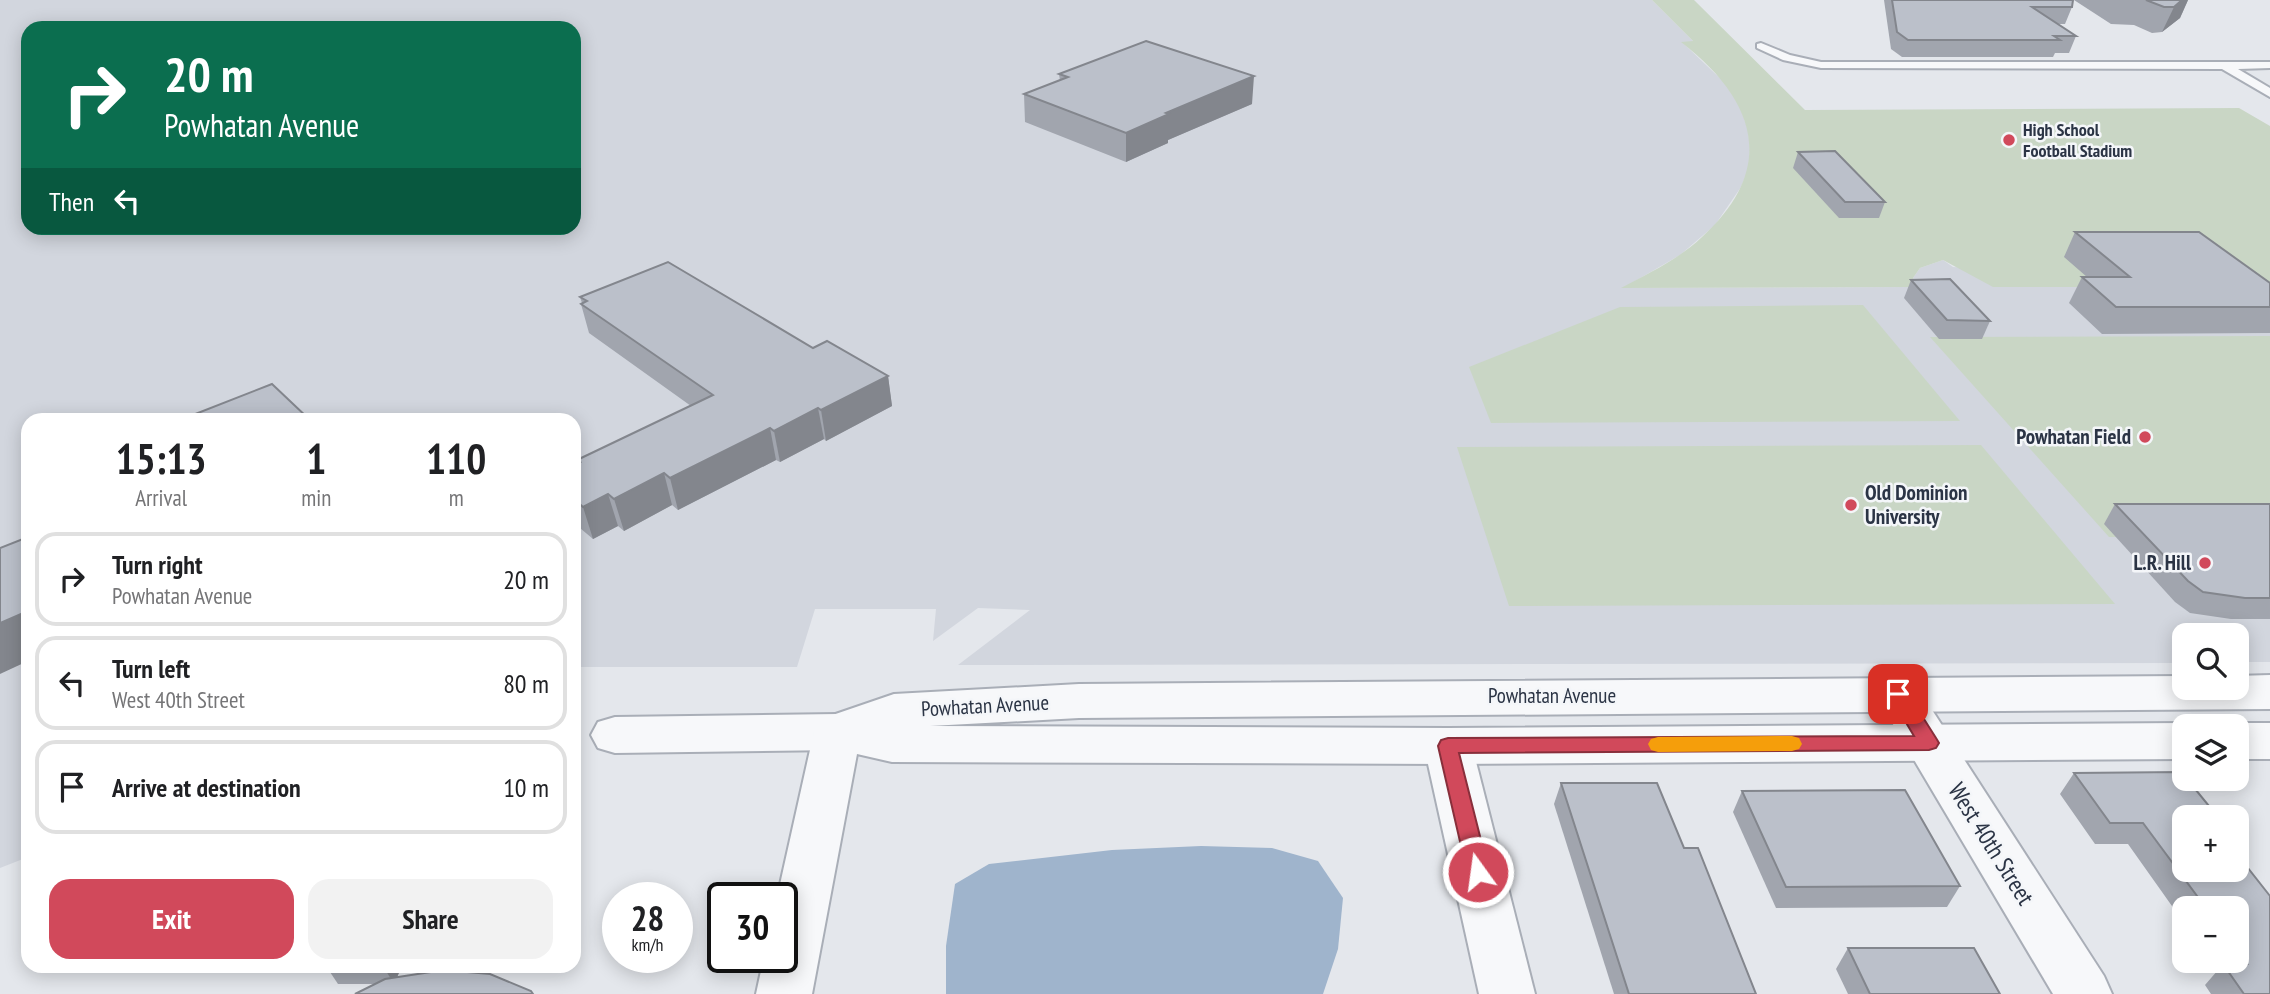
<!DOCTYPE html>
<meta charset="utf-8">
<style>
:root{--surface:#fff;--page:#f2f2f2;--text:#202124;--muted:#757577;--line:#e0e0e0;--accent:#d1495b}
body{margin:0;font-family:"PT Sans Narrow",sans-serif;background:var(--page);color:var(--text);height:100vh;display:flex;flex-direction:column;font-size:26px;white-space:nowrap}
*{box-sizing:border-box;margin:0}
p{font-size:23px;color:var(--muted)}
.icon{flex:none;width:38px;height:38px;fill:none;stroke:currentColor;stroke-width:2;stroke-linecap:round;stroke-linejoin:round}
.map{position:relative;flex:1;overflow:hidden}
.details{position:absolute;left:21px;top:413px;width:560px;height:560px;display:flex;flex-direction:column;background:var(--surface);border-radius:21px;box-shadow:0 4px 18px #0003}
.details>*{flex:none}
.banner{position:absolute;left:21px;top:21px;width:560px;height:214px;border-radius:21px;box-shadow:0 4px 18px #0003;background:#0b6e4f;color:#fff;overflow:hidden}
.tools{position:absolute;left:2172px;top:623px;display:grid;gap:14px}
.tools a{display:grid;place-items:center;width:77px;height:77px;border-radius:14px;background:var(--surface);box-shadow:0 4px 18px #0003;font-size:35px}
.speed{position:absolute;left:602px;top:882px;display:flex;gap:14px;font-size:35px;font-weight:700;text-align:center}
.speed>*{display:grid;place-content:center;width:91px;height:91px;border-radius:50%;background:var(--surface);box-shadow:0 4px 18px #0003;line-height:1}
.speed small{font-size:18px;font-weight:400}
.speed .limit{border:4px solid #111;border-radius:10px;background:#fff;color:#111}
.pin{position:absolute;display:grid;place-items:center;width:60px;height:60px;color:#fff;margin:-30px;border-radius:14px;box-shadow:0 4px 10px #0006}
.me{position:absolute;width:77px;margin:-38px;rotate:346deg;stroke-linejoin:round;filter:drop-shadow(0 0 5px #0008)}
.turn{display:flex;align-items:center;gap:24px;height:147px;padding:0 28px;font-size:32px}
.turn .icon{width:91px;height:91px;stroke-width:2.5}
.turn b{display:block;font-size:49px;line-height:60px}
.then{display:flex;align-items:center;height:66px;padding:0 28px;background:#0003;gap:14px;font-size:26px}
.eta{display:flex;justify-content:space-evenly;align-items:center;height:119px;text-align:center}
.eta b{font-size:42px;font-weight:600;line-height:49px}
.button{display:flex;gap:14px;margin-top:auto;padding:14px 28px}
.button a{flex:1;height:80px;border-radius:21px;background:var(--accent);color:#fff;font-size:28px;font-weight:600;line-height:80px;text-align:center}
.button a+a{background:var(--page);color:var(--text)}
ul{padding:0;list-style:none}
li{display:flex;align-items:center;gap:21px;height:94px;margin:0 14px 10px;padding:0 14px;border:4px solid var(--line);border-radius:21px}
li div{flex:1}
li b{display:block;font-size:26px}
li em{font-style:normal}
.map>svg:first-child{display:block}
.built{fill:#d2d6de;fill-rule:evenodd}
.green{fill:#c9d6c5}
.water{fill:#9fb4cc}
.lines{fill:none;stroke-linecap:round;stroke-linejoin:round}
.service-casing{stroke:#a9aeb7;stroke-width:4}
.minor-casing{stroke:#a9aeb7;stroke-width:4}
.tertiary-casing{stroke:#a9aeb7;stroke-width:4}
.service{fill:#f7f8fa;fill-rule:evenodd}
.minor{fill:#f7f8fa;fill-rule:evenodd}
.tertiary{fill:#f7f8fa;fill-rule:evenodd}
.wall{fill:#a1a5ae}
.shaded-wall{fill:#83868d}
.building{fill:#bbc0ca;stroke:#83868d;stroke-width:2}
.route{fill:#d1495b;stroke:#882f3b;stroke-width:2}
.slow{fill:#f59e0b}
.poi-dot{fill:#d1495b;stroke:#f4f6f9;stroke-width:2.5}
.labels{text-anchor:middle;stroke-width:5;stroke-linejoin:round;paint-order:stroke}
.far-poi-label{font-size:18px;font-weight:bold;fill:#2b3445;stroke:#f4f6f9;text-anchor:start}
.poi-label{font-size:21px;font-weight:bold;fill:#2b3445;stroke:#f4f6f9;text-anchor:end}
.street-label{font-size:21px;fill:#2b3445;stroke:#f4f6f9}
.near-street-label{font-size:24px;fill:#2b3445;stroke:#f4f6f9}
</style>
<div class="map">
<svg width="2270" height="994" viewBox="0 0 2270 994">
<rect width="100%" height="100%" fill="#e4e7ec"/>
<path class="built" d="M 0,0 L 1652,0 L 1694,42 L 1682,42 L 1727,85 L 1741,109 L 1748,130 L 1750,150 L 1748,170 L 1741,187 L 1715,225 L 1680,255 L 1623,288 L 1914,287 L 1913,278 L 1920,268 L 1943,260 L 1953,267 L 2270,287 L 2270,662 L 2237,662 L 2236,635 L 2184,635 L 2184,663 L 958,665 L 1030,610 L 978,608 L 933,641 L 936,609 L 815,609 L 797,667 L 574,667 L 574,420 L 28,420 L 28,857 L 0,868 ZM 28,28 L 574,28 L 574,228 L 28,228 Z"/>
<g class="green">
<path d="M 1652,0 L 1694,0 L 1805,110 L 2239,108 L 2270,126 L 2270,287 L 1993,287 L 1943,260 L 1920,268 L 1913,278 L 1915,287 L 1621,288 C 1649,273 1679,259 1702,237 C 1779,167 1755,99 1681,42 L 1693,41 Z"/>
<polygon points="1863,305 1960,421 1491,423 1469,367 1620,307"/>
<polygon points="2270,336 2270,538 2109,537 1930,337"/>
<polygon points="1981,445 2115,604 1509,606 1457,447"/>
</g>
<polygon class="water" points="1201,846 1272,848 1318,861 1343,898 1338,949 1323,994 946,994 946,946 955,884 989,864 1112,850"/>
<g class="lines">
<g class="service-casing">
<polygon id="service" points="1761,43 1790,55 1821,62 2270,62 2270,68 2238,69 2270,88 2270,97 2222,69 1821,68 1783,60 1757,48 1757,44"/>
</g>
<g class="minor-casing">
<g id="minor">
<polygon points="1898,677 1914,682 2104,976 2112,994 2053,994 1875,694 1882,682"/>
<polygon points="838,714 855,719 862,732 855,745 838,750 615,753 598,748 591,735 598,722 615,717"/>
<polygon points="1448,728 1465,733 1472,746 1535,994 1479,994 1424,746 1431,733"/>
</g>
</g>
<g class="tertiary-casing">
<g id="tertiary">
<polygon points="2270,675 2270,709 1079,718 930,726 1448,728 2184,723 2194,726 2184,726 2184,759 1448,764 892,762 857,754 812,994 756,994 764,957 782,957 782,898 777,898 814,732 821,719 894,694 1079,684 2184,676 2184,688 2236,688 2236,676"/>
<polygon points="2236,723 2270,723 2270,759 2236,759 2236,726 2226,726"/>
</g>
</g>
<use href="#service" class="service"/>
<use href="#minor" class="minor"/>
<use href="#tertiary" class="tertiary"/>
</g>
<g class="wall">
<polygon points="1884,0 2073,0 2072,7 2065,24 2058,24 2076,36 2069,53 2055,53 2053,57 1902,57 1891,49"/>
<polygon points="2074,0 2188,0 2180,18 2162,32 2152,33 2134,25 2111,24"/>
<polygon points="1059,74 1252,104 1168,140 1168,143 1126,162 1025,122 1024,94 1060,81"/>
<polygon points="1798,152 1885,202 1879,218 1839,218 1793,168"/>
<polygon points="2075,232 2270,283 2270,333 2102,334 2069,303 2082,277 2087,277 2064,257"/>
<polygon points="1911,280 1990,321 1982,339 1939,339 1904,298"/>
<polygon points="580,297 813,348 888,376 892,406 826,441 824,439 780,462 776,460 678,510 672,505 624,531 618,526 593,539 574,523 574,464 578,462 577,460 691,406 589,333 581,304 582,303"/>
<polygon points="2115,504 2270,504 2270,619 2231,619 2190,613 2175,602 2104,524"/>
<polygon points="2182,772 2184,775 2184,779 2187,779 2218,817 2184,817 2184,870 2236,870 2236,853 2270,896 2270,994 2211,994 2205,985 2218,970 2211,961 2236,961 2236,908 2184,908 2184,923 2128,844 2095,844 2060,794 2074,773"/>
<polygon points="1561,783 1756,994 1614,994 1554,804"/>
<polygon points="1742,791 1960,886 1947,907 1776,908 1733,812"/>
<polygon points="1848,948 2000,994 1848,994 1836,969"/>
<polygon points="326,966 402,966 397,977 375,984 338,984"/>
</g>
<g class="shaded-wall">
<polygon points="2182,0 2188,0 2180,18 2162,32 2174,7"/>
<polygon points="1254,76 1252,104 1168,140 1168,143 1126,162 1126,133 1166,113"/>
<polygon points="888,376 892,406 826,441 821,410"/>
<polygon points="818,408 824,439 780,462 774,431"/>
<polygon points="770,428 776,460 678,510 670,478"/>
<polygon points="664,473 672,505 624,531 614,499"/>
<polygon points="608,494 618,526 593,539 583,507"/>
<polygon points="28,611 28,661 0,674 0,623"/>
<polygon points="383,966 402,966 394,984"/>
</g>
<g class="building">
<polygon points="1892,0 2073,0 2072,7 2032,7 2076,36 2054,36 2060,40 1908,40 1897,32"/>
<polygon points="2146,0 2182,0 2174,7 2164,7"/>
<polygon points="1146,41 1254,76 1166,113 1169,114 1126,133 1024,94 1068,77 1059,74"/>
<polygon points="1835,151 1885,202 1845,202 1798,152"/>
<polygon points="2075,232 2199,232 2270,283 2270,307 2116,307 2082,277 2130,277"/>
<polygon points="668,262 813,348 827,341 888,376 821,410 818,408 774,431 770,428 670,478 664,473 614,499 608,494 583,507 574,499 574,464 580,462 577,460 713,395 581,304 587,301 580,297"/>
<polygon points="1950,279 1990,321 1947,320 1911,280"/>
<polygon points="272,384 310,420 180,420"/>
<polygon points="2115,504 2270,504 2270,598 2245,598 2203,592 2188,581"/>
<polygon points="28,537 28,611 0,623 0,548"/>
<polygon points="2182,772 2184,775 2184,779 2187,779 2218,817 2184,817 2184,870 2236,870 2236,853 2270,896 2270,994 2244,994 2223,964 2247,964 2236,950 2236,908 2206,908 2143,823 2110,823 2074,773"/>
<polygon points="1561,783 1657,783 1684,848 1698,848 1756,994 1629,994"/>
<polygon points="1905,790 1960,886 1786,887 1742,791"/>
<polygon points="1848,948 1974,948 2000,994 1870,994"/>
<polygon points="444,970 490,974 531,991 533,994 355,994 385,979"/>
</g>
<polygon class="route" points="1898,687 1905,689 1936,738 1939,743 1936,748 1929,750 1459,753 1489,872 1486,878 1478,881 1470,878 1467,872 1438,746 1441,740 1448,738 1914,736 1889,694 1892,689"/>
<polygon class="slow" points="1792,736 1799,738 1802,744 1799,749 1792,751 1658,752 1651,750 1648,744 1651,739 1658,737"/>
<g class="poi-dot">
<circle cx="2009" cy="140" r="7"/>
<circle cx="2145" cy="437" r="7"/>
<circle cx="1851" cy="505" r="7"/>
<circle cx="2205" cy="563" r="7"/>
</g>
<g class="labels">
<g class="far-poi-label">
<text x="2023" y="136">High School<tspan x="2023" dy="21">Football Stadium</tspan></text>
</g>
<g class="poi-label">
<text x="2131" y="444">Powhatan Field</text>
<text x="1865" y="500" text-anchor="start">Old Dominion<tspan x="1865" dy="24">University</tspan></text>
<text x="2191" y="570">L.R. Hill</text>
</g>
<g class="street-label">
<text x="1552" y="703">Powhatan Avenue</text>
<text transform="translate(985 706) rotate(-3)" y="7">Powhatan Avenue</text>
</g>
<g class="near-street-label">
<text transform="translate(1991 844) rotate(58)" y="8">West 40th Street</text>
</g>
</g>
</svg>
<div class="tools">
<a><svg class="icon" aria-label="search" viewBox="0 0 24 24"><circle cx="10" cy="10" r="6"/><path d="M15 15l6 6"/></svg></a>
<a><svg class="icon" aria-label="layers" viewBox="0 0 24 24"><path d="M12 4l9 5-9 5-9-5zM3 14l9 5 9-5"/></svg></a>
<a>+</a>
<a>−</a>
</div>
<div class="speed"><div>28<small>km/h</small></div><div class="limit">30</div></div>
<div class="pin" style="left:1898px;top:694px;background:#d93025"><svg class="icon" aria-label="arrive" viewBox="0 0 24 24"><path d="M6 21V4h12l-3 4 3 4H6"/></svg></div>
<svg class="me" style="left:1478px;top:872px" viewBox="-20 -20 40 40"><circle r="17" fill="#d1495b" stroke="#fff" stroke-width="3"/><path d="M0-11L8 9 0 5-8 9z" fill="#fff"/></svg>
<div class="banner">
<div class="turn"><svg class="icon" aria-label="right" viewBox="0 0 24 24"><path d="M7 20v-9h11M14 6l5 5-5 5"/></svg><div><b>20 m</b>Powhatan Avenue</div></div>
<div class="then">Then<svg class="icon" aria-label="left" viewBox="0 0 24 24"><path d="M17 20v-9H6M10 6l-5 5 5 5"/></svg></div>
</div>
<section class="details">
<div class="eta">
<div><b>15:13</b><p>Arrival</p></div>
<div><b>1</b><p>min</p></div>
<div><b>110</b><p>m</p></div>
</div>
<ul>
<li><svg class="icon" aria-label="right" viewBox="0 0 24 24"><path d="M7 20v-9h11M14 6l5 5-5 5"/></svg><div><b>Turn right</b><p>Powhatan Avenue</p></div><em>20 m</em></li>
<li><svg class="icon" aria-label="left" viewBox="0 0 24 24"><path d="M17 20v-9H6M10 6l-5 5 5 5"/></svg><div><b>Turn left</b><p>West 40th Street</p></div><em>80 m</em></li>
<li><svg class="icon" aria-label="arrive" viewBox="0 0 24 24"><path d="M6 21V4h12l-3 4 3 4H6"/></svg><div><b>Arrive at destination</b></div><em>10 m</em></li>
</ul>
<div class="button"><a>Exit</a><a>Share</a></div>
</section>
</div>
